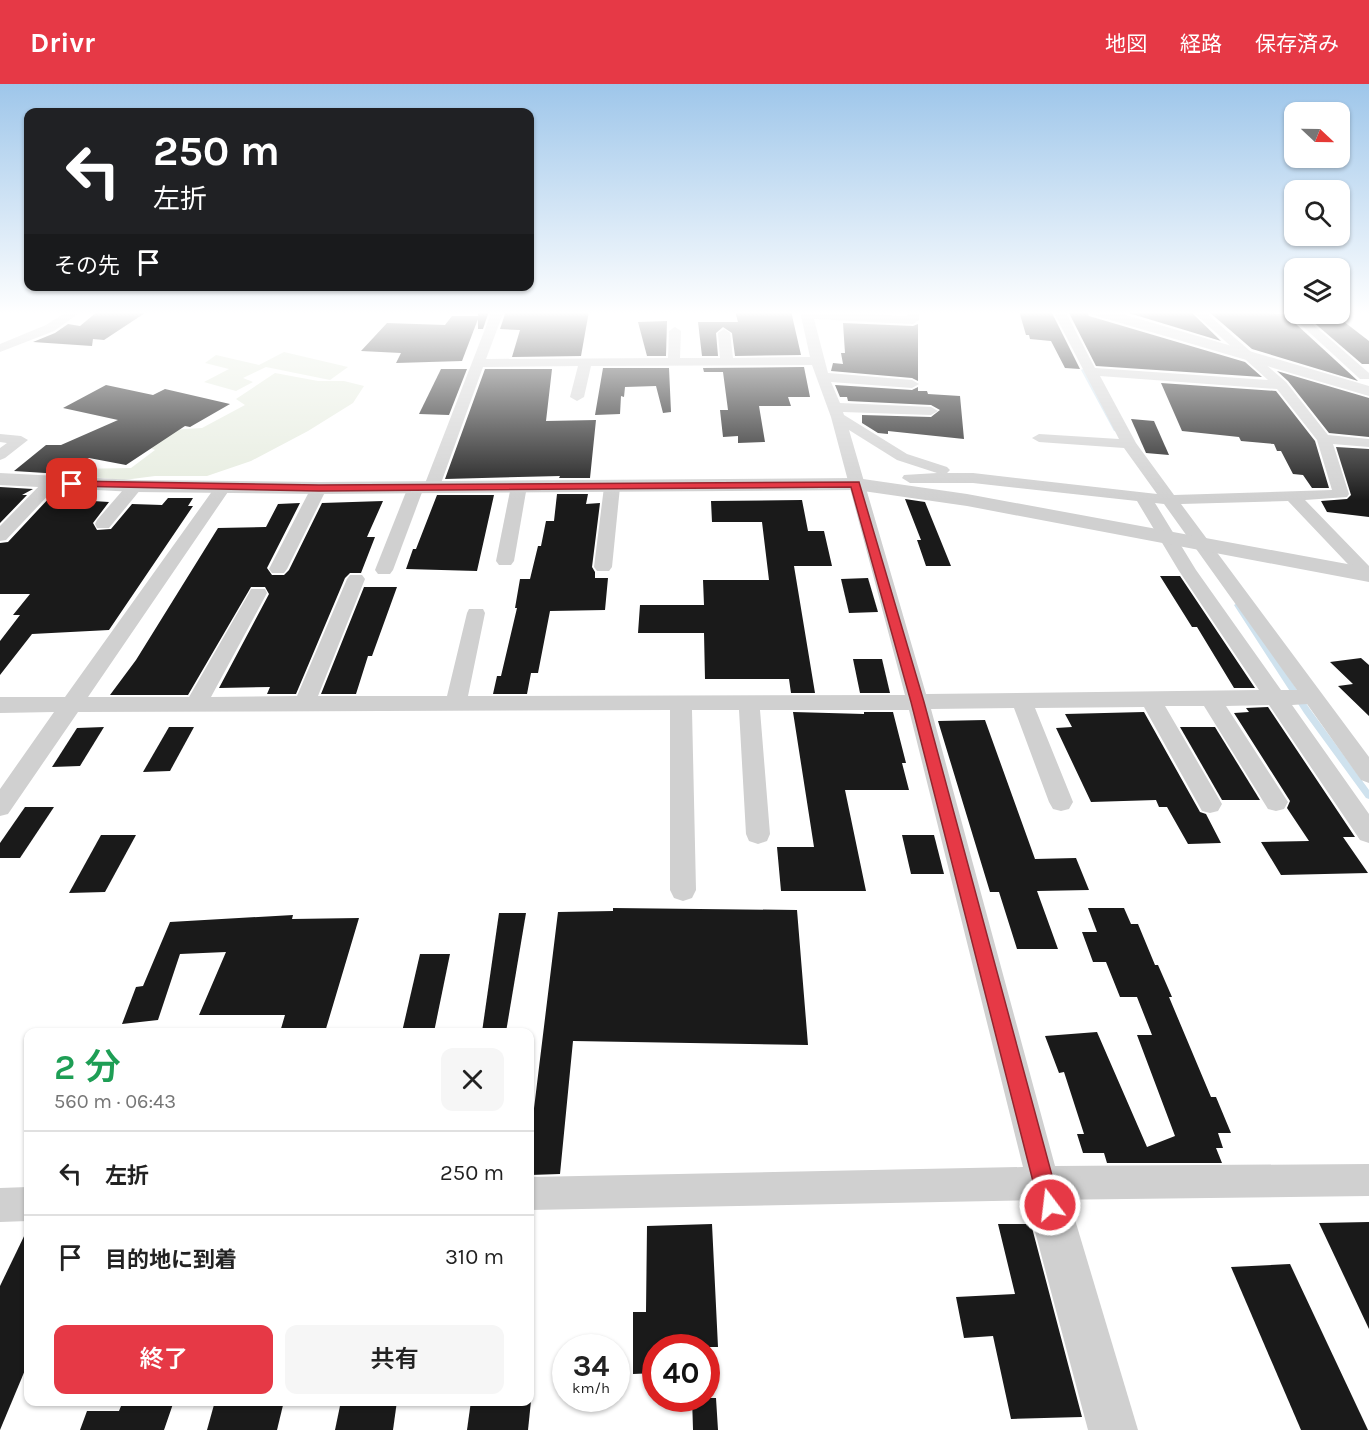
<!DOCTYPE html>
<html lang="ja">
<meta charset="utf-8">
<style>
:root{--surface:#fff;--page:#f6f6f6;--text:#222;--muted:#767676;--line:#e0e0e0;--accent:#e63946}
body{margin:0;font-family:Karla,"Noto Sans JP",sans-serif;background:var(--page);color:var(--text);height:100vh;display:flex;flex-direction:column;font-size:22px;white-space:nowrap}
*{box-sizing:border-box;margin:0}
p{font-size:20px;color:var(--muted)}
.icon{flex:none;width:33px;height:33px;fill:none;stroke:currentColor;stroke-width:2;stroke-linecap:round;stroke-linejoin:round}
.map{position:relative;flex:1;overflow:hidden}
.details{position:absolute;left:24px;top:944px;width:510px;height:378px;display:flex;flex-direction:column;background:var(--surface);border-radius:12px;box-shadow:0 2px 4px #0004}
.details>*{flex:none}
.hud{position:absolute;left:24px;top:24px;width:510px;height:183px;border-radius:12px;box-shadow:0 2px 4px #0004;background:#202124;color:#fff;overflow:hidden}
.needle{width:39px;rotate:112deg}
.controls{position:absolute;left:1284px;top:18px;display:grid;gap:12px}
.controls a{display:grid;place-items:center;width:66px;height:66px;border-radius:12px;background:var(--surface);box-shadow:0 2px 4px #0004;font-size:30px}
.speed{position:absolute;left:552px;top:1250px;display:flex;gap:12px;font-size:30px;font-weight:700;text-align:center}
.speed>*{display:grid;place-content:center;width:78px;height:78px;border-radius:50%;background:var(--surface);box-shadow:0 2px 4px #0004;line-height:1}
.speed small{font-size:15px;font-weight:400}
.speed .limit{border:9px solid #d22;background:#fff;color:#111}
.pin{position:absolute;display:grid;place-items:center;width:51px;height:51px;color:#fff;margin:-26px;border-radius:12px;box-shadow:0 3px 9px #0006}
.me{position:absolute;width:66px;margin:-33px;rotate:345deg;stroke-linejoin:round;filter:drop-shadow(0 0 4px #0008)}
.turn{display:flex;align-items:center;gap:21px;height:126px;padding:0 30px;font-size:27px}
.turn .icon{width:78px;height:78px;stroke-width:2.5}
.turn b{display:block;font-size:42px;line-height:51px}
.then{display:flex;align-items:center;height:57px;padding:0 30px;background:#0003;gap:12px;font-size:22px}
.round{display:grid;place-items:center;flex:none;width:63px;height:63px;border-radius:12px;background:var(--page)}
.headline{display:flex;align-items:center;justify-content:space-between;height:102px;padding:0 30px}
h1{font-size:36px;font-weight:600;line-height:45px;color:#1e9e55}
.button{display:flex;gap:12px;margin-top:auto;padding:12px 30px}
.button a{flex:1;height:69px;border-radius:12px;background:var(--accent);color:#fff;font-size:24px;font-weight:600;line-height:69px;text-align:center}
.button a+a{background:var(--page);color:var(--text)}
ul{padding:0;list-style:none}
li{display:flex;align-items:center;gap:18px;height:84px;padding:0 30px;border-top:2px solid var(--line)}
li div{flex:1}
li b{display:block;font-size:22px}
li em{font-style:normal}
header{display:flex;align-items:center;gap:36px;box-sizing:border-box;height:84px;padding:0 30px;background:var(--accent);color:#fff}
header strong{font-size:28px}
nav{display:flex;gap:33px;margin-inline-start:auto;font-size:21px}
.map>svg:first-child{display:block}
.green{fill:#e6ecdf}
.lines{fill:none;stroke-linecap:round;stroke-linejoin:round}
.stream{fill:#cfe2ee;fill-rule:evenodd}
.building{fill:#1a1a1a}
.minor{fill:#d0d0d0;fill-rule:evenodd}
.tertiary{fill:#d0d0d0;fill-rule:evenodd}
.route{fill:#e63946;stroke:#96252e;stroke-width:1.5}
</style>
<header>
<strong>Drivr</strong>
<nav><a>地図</a><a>経路</a><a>保存済み</a></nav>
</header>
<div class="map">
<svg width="1369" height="1346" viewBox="0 0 1369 1346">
<rect width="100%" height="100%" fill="#fff"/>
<g class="green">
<polygon points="284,268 348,283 330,296 266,283 243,294 253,298 236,307 204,298 229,285 205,279 216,271 259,281"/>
<polygon points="275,289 318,297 344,297 364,302 353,319 308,347 251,377 207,392 155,392 124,396 68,391 73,385 131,384 155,366 144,361 169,346 202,344 245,321 236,315"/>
</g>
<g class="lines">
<g class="stream">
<polygon points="1083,285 1085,286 1118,347 1118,348 1114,347 1081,286"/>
<polygon points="1237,519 1239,520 1310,625 1369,706 1369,715 1366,714 1304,629 1234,521"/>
</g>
</g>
<g class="building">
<polygon points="98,227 148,227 104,256 93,255 92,262 33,258 55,249 68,240 80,242"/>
<polygon points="478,227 489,227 483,245 478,245 478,235 462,277 396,279 401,269 361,267 387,239 445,241 452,232 478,232"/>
<polygon points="506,227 589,227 581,272 512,273 520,246 500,245"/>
<polygon points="735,227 791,227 801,271 735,272 732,249 723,243 716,249 718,272 702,272 698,238 738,238"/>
<polygon points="1019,227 1051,227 1080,285 1065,284 1051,257 1030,255 1029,251 1026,251"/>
<polygon points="1068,227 1086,227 1089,232 1245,278 1262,293 1096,282"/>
<polygon points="1122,227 1190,227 1221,257"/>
<polygon points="1208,227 1285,230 1358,297 1252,265"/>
<polygon points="1304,230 1334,230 1369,257 1369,280 1362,280"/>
<polygon points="667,237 666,272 647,272 638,238"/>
<polygon points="843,239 913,242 918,240 918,297 912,294 831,287 833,279 843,280 841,269 845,269"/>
<polygon points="804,283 810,313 788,313 791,322 759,322 765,358 738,359 738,352 723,353 720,326 728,326 723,288 704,288 703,284"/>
<polygon points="603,284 669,284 671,328 663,329 656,302 625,303 624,313 621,312 620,330 595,331"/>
<polygon points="441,285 467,285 449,331 419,330"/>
<polygon points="485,285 552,285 546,337 596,336 590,394 559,394 560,392 445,395"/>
<polygon points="1277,287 1369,314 1369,353 1329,349 1288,297"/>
<polygon points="1161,299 1276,307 1315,357 1329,404 1312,404 1303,391 1293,390 1281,367 1277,367 1274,360 1241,357 1239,353 1182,347"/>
<polygon points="106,301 153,311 165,305 230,320 190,343 185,342 126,381 89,374 61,390 14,387 46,361 61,361 118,336 63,324"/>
<polygon points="835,301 912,306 918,303 918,307 927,307 928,310 960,312 964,355 888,347 888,350 878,349 862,339 862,331 931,333 940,326 931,321 848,317 847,313 840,313"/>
<polygon points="1131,335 1154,337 1169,371 1146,369"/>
<polygon points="1336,363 1369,365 1369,433 1327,428 1321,417 1347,415 1351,411"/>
<polygon points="0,403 33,405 22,411 27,411 0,439"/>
<polygon points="557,410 588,410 586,420 600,419 592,483 595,488 595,494 608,494 605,526 550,527 538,589 531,589 527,610 493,610 497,592 501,592 517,524 515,524 520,495 530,495 538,462 541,462 546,437 554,437"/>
<polygon points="437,411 494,411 477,487 406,485 413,465 416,465"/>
<polygon points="51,412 81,412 77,416 109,418 93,439 97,446 111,445 132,420 162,421 168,414 193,414 188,422 193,422 109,546 32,550 0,591 0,557 20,531 13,531 30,510 0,510 0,459 8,458"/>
<polygon points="905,415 925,418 951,482 926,482 917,456 921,456"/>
<polygon points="802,416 808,447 824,447 832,482 794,482 815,609 791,609 789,595 705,595 704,549 638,549 640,521 704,521 703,496 769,496 762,438 712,438 711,417"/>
<polygon points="383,417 367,453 375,453 361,489 350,489 345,494 296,610 267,610 270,603 219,604 269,510 265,503 251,503 188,611 110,611 136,576 218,444 266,443 278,420 300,419 267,484 272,491 284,491 289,486 322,419"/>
<polygon points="1160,492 1180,492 1255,604 1234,604 1197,543 1192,543"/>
<polygon points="868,494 878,528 849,529 841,495"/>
<polygon points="364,503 397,503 372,572 368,572 356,610 321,610"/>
<polygon points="1361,574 1369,581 1369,632 1338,602 1353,600 1330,578"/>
<polygon points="853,575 882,575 890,609 860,609"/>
<polygon points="1268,623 1355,753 1343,753 1368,789 1281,791 1261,758 1309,757 1287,724 1290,717 1234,629 1249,628 1246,624"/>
<polygon points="793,628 864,630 864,628 893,628 906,679 902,679 909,706 845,706 866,807 781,807 777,763 814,763"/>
<polygon points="1144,628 1200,728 1206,730 1221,759 1188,760 1167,723 1159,723 1156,716 1091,718 1056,644 1072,643 1065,630"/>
<polygon points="985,636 1035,775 1076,774 1089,806 1037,807 1058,865 1017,865 999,808 990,808 938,637"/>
<polygon points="104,643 80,682 52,683 77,644"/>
<polygon points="169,643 194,643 170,687 143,688"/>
<polygon points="1180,643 1215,643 1260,716 1222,716"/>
<polygon points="25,723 54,723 20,774 0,774 0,759"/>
<polygon points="101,751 136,751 105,808 69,809"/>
<polygon points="902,751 934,751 944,790 911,790"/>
<polygon points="613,824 797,826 808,961 573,957 560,1090 530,1091 530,1057 558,828 613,827"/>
<polygon points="1088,824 1124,824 1131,840 1138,840 1155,881 1158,881 1172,913 1169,913 1211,1013 1216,1013 1231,1049 1218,1049 1223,1064 1216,1064 1222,1079 1107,1079 1104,1069 1083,1069 1077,1050 1084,1050 1064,988 1059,989 1045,952 1097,948 1147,1063 1175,1052 1137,951 1152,951 1137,913 1120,913 1106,878 1093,878 1082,848 1097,848"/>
<polygon points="499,829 526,829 506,948 482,948"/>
<polygon points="293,831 292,835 359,834 325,948 280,948 285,931 199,931 226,868 180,870 158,936 122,940 136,903 143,902 170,838"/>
<polygon points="420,870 450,870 434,948 402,948"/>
<polygon points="1369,1138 1369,1245 1319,1139"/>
<polygon points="712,1140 718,1263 656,1263 656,1289 633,1290 633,1228 646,1228 647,1142"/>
<polygon points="998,1140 1031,1140 1082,1333 1011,1335 993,1252 964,1254 956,1213 1015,1210"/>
<polygon points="28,1144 28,1279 0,1346 0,1202"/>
<polygon points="1290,1180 1368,1346 1301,1346 1231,1183"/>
<polygon points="692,1314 716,1314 718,1346 693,1346"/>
<polygon points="123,1317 174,1317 164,1346 80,1346 87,1327 119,1327"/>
<polygon points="215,1317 284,1317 277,1346 207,1346"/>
<polygon points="341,1317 397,1317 393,1346 335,1346"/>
<polygon points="471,1317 531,1317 528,1346 467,1346"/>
</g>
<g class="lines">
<g class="minor">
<polygon points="68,227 82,227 54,247 0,268 0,260 46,241"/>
<path d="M 492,227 L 504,227 L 486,275 L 668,274 L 669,247 L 675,243 L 681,247 L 680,274 L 720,274 L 718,249 L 724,245 L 730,249 L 733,274 L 810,273 L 800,227 L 907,232 L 907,227 L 919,227 L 919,236 L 913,240 L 814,235 L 828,289 L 912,296 L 919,300 L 912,304 L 831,298 L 840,319 L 931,323 L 938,327 L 931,331 L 843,328 L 844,331 L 907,370 L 947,383 L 950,386 L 947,389 L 973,389 L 1157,410 L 1124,364 L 1039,358 L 1032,354 L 1039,350 L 1119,355 L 1053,227 L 1065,227 L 1095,284 L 1268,296 L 1192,227 L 1204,227 L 1286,298 L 1328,351 L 1369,355 L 1369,363 L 1333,360 L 1349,410 L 1347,413 L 1305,416 L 1369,482 L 1369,497 L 1363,496 L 1288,417 L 1181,420 L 1369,673 L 1369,699 L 1361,696 L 1307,620 L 1292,621 L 1369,730 L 1369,759 L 1360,756 L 1269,621 L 1226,622 L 1288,718 L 1284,725 L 1276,727 L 1268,725 L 1204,622 L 1165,622 L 1222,720 L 1218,727 L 1210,729 L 1202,727 L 1144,623 L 1035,624 L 1073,718 L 1069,725 L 1061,727 L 1053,725 L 1049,718 L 1014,624 L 931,625 L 1055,1082 L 1369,1080 L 1369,1112 L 1043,1116 L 530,1126 L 530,1093 L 1023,1083 L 909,626 L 760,626 L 770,750 L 767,757 L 758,760 L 749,757 L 746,750 L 739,626 L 692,626 L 696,806 L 692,814 L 683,817 L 674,814 L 670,806 L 670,626 L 78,628 L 8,730 L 0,732 L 0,705 L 54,628 L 0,629 L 0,613 L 65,613 L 218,399 L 224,397 L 232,402 L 88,613 L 189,613 L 249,509 L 251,505 L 265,505 L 267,509 L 211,613 L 297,612 L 347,495 L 350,491 L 362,491 L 365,495 L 318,612 L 447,612 L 467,529 L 469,525 L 483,525 L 485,529 L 468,612 L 905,611 L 831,333 L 812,281 L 591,282 L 584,313 L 577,317 L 570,313 L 578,282 L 483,283 L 440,402 L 438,405 L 426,405 L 424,402 ZM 1100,292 L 1277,305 L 1317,356 L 1332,406 L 1174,411 L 1136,359 ZM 849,346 L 897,376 L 937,389 L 904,391 L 902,394 L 910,399 L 973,399 L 1137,417 L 1179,487 L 1259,606 L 926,610 ZM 1155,419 L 1164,420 L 1297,606 L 1281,606 L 1196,486 Z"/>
<polygon points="1286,227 1301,230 1369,289 1369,295 1360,295"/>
<polygon points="0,350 21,352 28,356 5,374 0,376 0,364 7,359 0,358"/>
<polygon points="51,394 57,396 59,399 57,402 6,456 0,457 0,442 45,396"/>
<polygon points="135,397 141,399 143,402 141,405 109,444 97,444 95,440 97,436 129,399"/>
<polygon points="519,397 527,402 514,477 511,481 499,481 496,477 511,402"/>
<polygon points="416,398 424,403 393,486 390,490 378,490 375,486 408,403"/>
<polygon points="612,398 620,403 612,483 609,487 597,487 594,483 604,403"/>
<polygon points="319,399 327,404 287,485 284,489 272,489 269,485 311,404"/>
<polygon points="28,1103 28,1137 0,1138 0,1104"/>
</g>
<g class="tertiary">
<polygon points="1088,227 1112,227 1369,302 1369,312 1090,230"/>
<polygon points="0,389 135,396 319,398 856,394 967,410 1369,484 1369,498 967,422 856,406 319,410 135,408 0,401"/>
<polygon points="1043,1078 1058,1084 1064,1099 1138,1346 1088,1346 1022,1099 1028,1084"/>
</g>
</g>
<linearGradient id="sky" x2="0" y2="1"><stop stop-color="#9ec6ea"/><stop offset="0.55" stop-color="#fff"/><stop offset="1" stop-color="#fff" stop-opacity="0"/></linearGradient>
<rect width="1369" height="416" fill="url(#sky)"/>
<polygon class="route" points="72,397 319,401 859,398 924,618 1060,1121 1057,1128 1050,1131 1042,1128 1039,1121 911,618 851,403 319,407 68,402 68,398"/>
</svg>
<div class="controls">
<a><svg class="needle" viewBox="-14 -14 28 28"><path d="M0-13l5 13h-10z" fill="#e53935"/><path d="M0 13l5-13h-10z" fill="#767676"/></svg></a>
<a><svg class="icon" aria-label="search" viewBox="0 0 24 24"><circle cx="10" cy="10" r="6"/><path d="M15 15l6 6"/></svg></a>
<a><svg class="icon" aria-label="layers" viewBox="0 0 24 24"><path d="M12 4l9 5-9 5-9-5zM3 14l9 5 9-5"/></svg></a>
</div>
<div class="speed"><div>34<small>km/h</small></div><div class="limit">40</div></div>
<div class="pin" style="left:72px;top:400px;background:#d93025"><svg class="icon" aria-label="arrive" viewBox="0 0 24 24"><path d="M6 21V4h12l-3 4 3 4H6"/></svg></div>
<svg class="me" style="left:1050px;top:1121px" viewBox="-20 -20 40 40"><circle r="17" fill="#e63946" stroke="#fff" stroke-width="3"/><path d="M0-11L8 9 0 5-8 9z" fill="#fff"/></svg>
<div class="hud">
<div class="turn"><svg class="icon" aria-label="left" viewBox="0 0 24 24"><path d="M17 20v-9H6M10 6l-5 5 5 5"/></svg><div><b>250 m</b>左折</div></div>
<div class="then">その先<svg class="icon" aria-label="arrive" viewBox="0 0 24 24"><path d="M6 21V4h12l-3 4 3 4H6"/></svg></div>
</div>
<section class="details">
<div class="headline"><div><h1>2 分</h1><p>560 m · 06:43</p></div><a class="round"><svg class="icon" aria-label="close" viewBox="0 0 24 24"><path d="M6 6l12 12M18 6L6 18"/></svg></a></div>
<ul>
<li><svg class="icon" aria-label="left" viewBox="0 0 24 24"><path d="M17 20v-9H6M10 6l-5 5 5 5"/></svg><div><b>左折</b></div><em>250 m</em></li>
<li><svg class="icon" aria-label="arrive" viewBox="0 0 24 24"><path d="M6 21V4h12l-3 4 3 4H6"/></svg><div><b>目的地に到着</b></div><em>310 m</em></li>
</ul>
<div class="button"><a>終了</a><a>共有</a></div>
</section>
</div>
